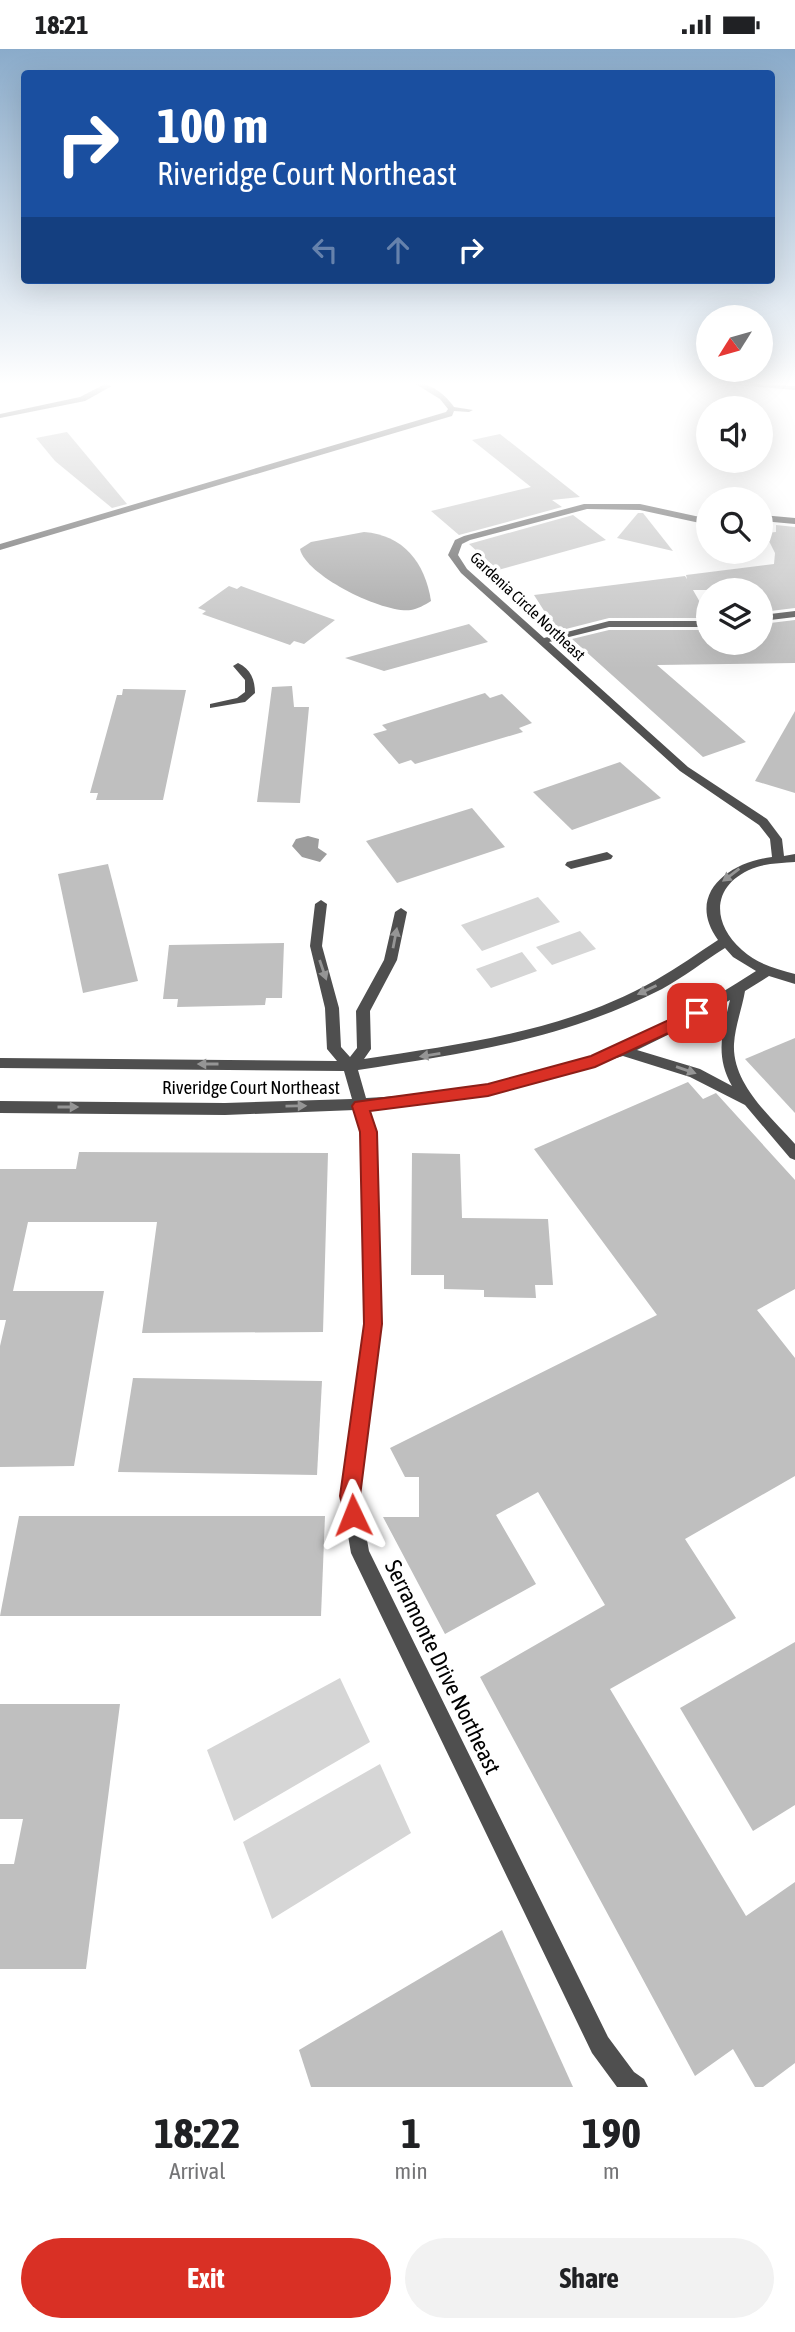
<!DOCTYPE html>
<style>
:root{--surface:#fff;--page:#f2f2f2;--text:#202124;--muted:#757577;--accent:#d93025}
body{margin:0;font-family:"Asap Condensed",sans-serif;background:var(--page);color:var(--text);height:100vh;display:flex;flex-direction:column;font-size:26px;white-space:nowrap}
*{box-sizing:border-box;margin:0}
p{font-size:23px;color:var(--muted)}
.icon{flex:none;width:38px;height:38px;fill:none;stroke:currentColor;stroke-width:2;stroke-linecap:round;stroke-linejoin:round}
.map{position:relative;height:2038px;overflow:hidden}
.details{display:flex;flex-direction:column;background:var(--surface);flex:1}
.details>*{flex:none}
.top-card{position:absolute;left:21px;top:21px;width:754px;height:214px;border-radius:7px;box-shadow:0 7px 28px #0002;background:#1a4fa0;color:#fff;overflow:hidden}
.needle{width:46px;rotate:233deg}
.tools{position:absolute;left:696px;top:256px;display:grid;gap:14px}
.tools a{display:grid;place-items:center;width:77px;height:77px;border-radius:50%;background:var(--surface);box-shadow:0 7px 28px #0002;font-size:35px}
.pin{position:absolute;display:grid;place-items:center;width:60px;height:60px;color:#fff;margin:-30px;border-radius:14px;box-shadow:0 4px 10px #0006}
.me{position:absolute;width:77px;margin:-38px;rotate:358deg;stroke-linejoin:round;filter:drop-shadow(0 0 5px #0008)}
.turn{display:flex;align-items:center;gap:24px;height:147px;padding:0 21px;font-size:32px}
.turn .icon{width:91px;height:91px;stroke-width:2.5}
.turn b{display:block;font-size:49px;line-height:60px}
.lanes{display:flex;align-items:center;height:66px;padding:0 21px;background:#0003;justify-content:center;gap:35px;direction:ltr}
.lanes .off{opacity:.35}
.eta{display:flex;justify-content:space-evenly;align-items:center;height:119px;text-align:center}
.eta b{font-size:42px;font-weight:700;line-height:49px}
.cta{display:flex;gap:14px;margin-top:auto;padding:14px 21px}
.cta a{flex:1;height:80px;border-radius:42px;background:var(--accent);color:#fff;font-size:28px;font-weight:700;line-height:80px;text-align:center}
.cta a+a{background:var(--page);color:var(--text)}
.status{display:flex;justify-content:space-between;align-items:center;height:49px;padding:0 35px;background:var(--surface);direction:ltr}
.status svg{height:19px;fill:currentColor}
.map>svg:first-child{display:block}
.green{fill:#d6d6d6}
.water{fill:#9d9d9d}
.building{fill:#bfbfbf}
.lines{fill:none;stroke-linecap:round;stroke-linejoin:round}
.lane{fill:#4f4f4f;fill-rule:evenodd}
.street{fill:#4f4f4f;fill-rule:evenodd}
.oneway{fill:#959595}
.route{fill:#d93025;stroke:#8d1f18;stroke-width:2}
.labels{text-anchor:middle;stroke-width:7;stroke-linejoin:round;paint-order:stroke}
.far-street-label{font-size:16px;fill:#000;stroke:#fff}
.street-label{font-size:19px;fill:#000;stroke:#fff}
.near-street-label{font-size:23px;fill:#000;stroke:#fff}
</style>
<div class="status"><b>18:21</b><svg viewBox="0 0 49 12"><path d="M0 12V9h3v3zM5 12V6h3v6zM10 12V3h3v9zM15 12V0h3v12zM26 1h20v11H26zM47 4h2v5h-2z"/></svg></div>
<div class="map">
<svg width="795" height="2038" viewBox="0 0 795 2038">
<rect width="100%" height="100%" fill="#fff"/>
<g class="green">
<polygon points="538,848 560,873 482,902 461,876"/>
<polygon points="580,882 596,900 552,916 536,898"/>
<polygon points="522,903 537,922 491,939 476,920"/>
<polygon points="340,1629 370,1693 234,1772 207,1701"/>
<polygon points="380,1715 411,1784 272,1870 243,1793"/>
</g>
<g class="water">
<path d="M 364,483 C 403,486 425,513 431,552 C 425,556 417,560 411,561 C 384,565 306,527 300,500 L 311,493 Z"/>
<polygon points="308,787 319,790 318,799 327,805 320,813 302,808 292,797 296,790"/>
</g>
<g class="building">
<polygon points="67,383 127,455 112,459 55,412 36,389"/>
<polygon points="500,385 580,448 552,451 562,458 459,486 431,462 531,438 472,391"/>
<polygon points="638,464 643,464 673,502 617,489"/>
<polygon points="573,466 606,491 498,521 469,495"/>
<polygon points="776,476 795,478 795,559 761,563 761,541 693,541 709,569 609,569 562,581 555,579 534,546 685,527 687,530 686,526 774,515 775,504 765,484 776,483"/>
<polygon points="229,537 237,540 241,537 335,571 304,595 294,592 290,596 202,565 206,562 198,559"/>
<polygon points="795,571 795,614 657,616 746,693 703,708 572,590 609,581 709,581 709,593 761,593 761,575"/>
<polygon points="469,575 488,593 384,622 345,609"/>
<polygon points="292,637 294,658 309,658 300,754 257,753 272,638"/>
<polygon points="123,640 186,641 163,751 96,751 98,744 90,744 117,646 122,646"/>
<polygon points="485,644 490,649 502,645 532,674 519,679 523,683 415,715 411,711 399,715 373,685 387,681 382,676"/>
<polygon points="795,662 795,744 755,732"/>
<polygon points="620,713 661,749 572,781 533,743"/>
<polygon points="472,759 505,798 397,834 366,792"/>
<polygon points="108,815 138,932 83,944 58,825"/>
<polygon points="284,894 282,949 266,949 265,956 177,958 178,950 163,950 169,896"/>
<polygon points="795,989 795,1064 745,1010"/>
<polygon points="688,1033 703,1050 716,1044 795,1131 795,1240 757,1261 795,1309 795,1427 685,1490 736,1569 610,1640 746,1867 795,1833 795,2014 763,2038 755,2038 733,2000 695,2027 480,1628 605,1556 538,1443 496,1466 536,1535 445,1585 383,1468 419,1468 419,1428 405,1428 390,1399 657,1266 534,1100"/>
<polygon points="79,1103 328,1104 323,1283 142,1284 157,1173 28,1173 13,1242 104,1242 74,1417 0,1418 0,1297 6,1271 0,1271 0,1120 76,1120"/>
<polygon points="412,1104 460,1105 462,1169 548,1170 553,1236 535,1236 536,1249 484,1248 484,1241 444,1240 444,1226 411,1226"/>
<polygon points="133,1329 322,1332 317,1426 118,1423"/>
<polygon points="19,1467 325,1467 321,1567 0,1567"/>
<polygon points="795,1593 795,1756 753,1782 680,1659"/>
<polygon points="0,1655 120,1655 86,1920 0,1920 0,1815 14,1815 23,1770 0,1770"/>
<polygon points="502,1881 573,2038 311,2038 299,2001"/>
</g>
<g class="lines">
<g class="lane">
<path d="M 238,614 C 251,620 255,631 255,644 L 245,653 L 210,659 L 210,655 L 237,649 L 245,643 L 245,631 L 233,617 Z"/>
<polygon points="607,803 613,807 611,810 571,820 565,816 567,813"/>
</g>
<g class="street">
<path d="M 414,334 C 431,334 445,345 454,358 L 473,361 L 469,363 L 454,362 L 452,367 L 0,501 L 0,495 L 446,363 L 448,360 L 440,350 Z"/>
<polygon points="736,334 795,337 795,341 740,336"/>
<polygon points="105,335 112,337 85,352 0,369 0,365 80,348"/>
<path d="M 584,455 L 640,455 L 709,470 L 709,476 L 640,461 L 587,460 L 470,491 L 462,495 L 458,506 L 467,520 L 544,589 L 609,572 L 709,572 L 709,578 L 609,578 L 549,593 L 688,718 L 767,770 L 782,790 L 784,807 L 795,805 L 795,813 C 783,814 769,814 757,818 C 714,832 708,871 742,901 C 757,915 776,920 795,925 L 795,935 L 769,927 L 745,942 C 742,960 735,977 734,995 C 732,1035 771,1068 795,1095 L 795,1111 L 790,1109 L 745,1056 L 690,1028 L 623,1007 L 522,1037 L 449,1051 L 370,1060 L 376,1083 L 381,1274 L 359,1446 L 369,1502 L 608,1988 L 634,2023 L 644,2030 L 648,2038 L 617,2038 L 592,2004 L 351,1504 L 341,1446 L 365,1274 L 362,1083 L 355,1061 L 225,1066 L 0,1064 L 0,1052 L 225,1054 L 352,1050 L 344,1022 L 0,1019 L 0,1009 L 337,1012 L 327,1000 L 325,959 L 310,897 L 315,855 L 321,851 L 327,855 L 322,897 L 339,959 L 341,998 L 350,1008 L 357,999 L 356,962 L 384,911 L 395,863 L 401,859 L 407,863 L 397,911 L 370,962 L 371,1000 L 364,1010 C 464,995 566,982 656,931 C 677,919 698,904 718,891 C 685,845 729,813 772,808 L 770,790 L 759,776 L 680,722 L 461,524 L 448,506 L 455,491 L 464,487 ZM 725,899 L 733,908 L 756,922 C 717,947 677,971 635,990 C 554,1027 456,1044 366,1049 L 358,1021 C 468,1004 561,991 662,940 C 684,928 704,912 725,899 ZM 730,951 C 722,983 715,1007 732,1037 L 700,1020 L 637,1001 L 688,976 Z"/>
<polygon points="761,466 795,469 795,475 761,472"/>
<polygon points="795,562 795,568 761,572 761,566"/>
</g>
</g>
<defs><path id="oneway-solid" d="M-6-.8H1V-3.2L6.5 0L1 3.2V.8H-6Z" transform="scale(1.75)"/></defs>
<g class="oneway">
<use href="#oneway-solid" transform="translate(731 826) rotate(143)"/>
<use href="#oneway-solid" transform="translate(395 889) rotate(-79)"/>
<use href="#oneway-solid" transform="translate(323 921) rotate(71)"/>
<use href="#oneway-solid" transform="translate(647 941) rotate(155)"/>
<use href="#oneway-solid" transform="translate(430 1006) rotate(171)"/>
<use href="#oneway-solid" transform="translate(208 1015) rotate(-180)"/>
<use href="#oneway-solid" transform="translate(686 1021) rotate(19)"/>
<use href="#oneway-solid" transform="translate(296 1057) rotate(-1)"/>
<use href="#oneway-solid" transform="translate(68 1058)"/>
</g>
<linearGradient id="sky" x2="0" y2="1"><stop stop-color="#8aabca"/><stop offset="0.54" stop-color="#fff"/><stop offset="1" stop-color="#fff" stop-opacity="0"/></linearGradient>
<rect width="795" height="620" fill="url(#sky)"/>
<polygon class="route" points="697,958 703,960 703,968 595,1018 488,1047 370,1062 377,1083 382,1275 360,1447 364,1466 360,1473 353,1476 346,1473 340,1447 364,1275 360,1083 352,1057 355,1053 488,1035 591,1007"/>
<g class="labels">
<g class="far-street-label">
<text transform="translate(528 557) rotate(43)" y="6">Gardenia Circle Northeast</text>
</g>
<g class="street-label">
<text x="251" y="1045">Riveridge Court Northeast</text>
</g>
<g class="near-street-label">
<text transform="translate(443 1618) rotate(64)" y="8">Serramonte Drive Northeast</text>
</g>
</g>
</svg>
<div class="tools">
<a><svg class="needle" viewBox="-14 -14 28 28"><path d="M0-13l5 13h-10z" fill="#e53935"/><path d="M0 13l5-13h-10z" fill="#757577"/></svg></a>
<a><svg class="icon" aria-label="sound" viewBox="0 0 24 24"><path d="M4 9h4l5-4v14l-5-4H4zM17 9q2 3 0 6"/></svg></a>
<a><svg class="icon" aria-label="search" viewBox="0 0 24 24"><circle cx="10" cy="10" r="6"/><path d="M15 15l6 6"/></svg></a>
<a><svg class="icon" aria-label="layers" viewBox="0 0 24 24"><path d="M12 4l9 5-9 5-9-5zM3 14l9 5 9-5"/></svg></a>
</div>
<div class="pin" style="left:697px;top:964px;background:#d93025"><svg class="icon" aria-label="arrive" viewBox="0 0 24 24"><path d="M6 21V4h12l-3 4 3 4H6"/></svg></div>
<svg class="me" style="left:353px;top:1466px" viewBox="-20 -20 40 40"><path d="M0-17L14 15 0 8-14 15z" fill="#d93025" stroke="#fff" stroke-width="4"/></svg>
<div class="top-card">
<div class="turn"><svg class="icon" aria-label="right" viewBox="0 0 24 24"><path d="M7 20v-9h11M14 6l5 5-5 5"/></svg><div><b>100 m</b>Riveridge Court Northeast</div></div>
<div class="lanes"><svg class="icon off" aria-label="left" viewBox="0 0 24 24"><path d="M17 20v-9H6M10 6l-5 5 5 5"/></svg><svg class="icon off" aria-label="ahead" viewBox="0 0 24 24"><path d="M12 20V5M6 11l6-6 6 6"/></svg><svg class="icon" aria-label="right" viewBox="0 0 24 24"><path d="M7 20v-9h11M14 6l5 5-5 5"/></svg></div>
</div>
</div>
<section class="details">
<div class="eta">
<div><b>18:22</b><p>Arrival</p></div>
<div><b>1</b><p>min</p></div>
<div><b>190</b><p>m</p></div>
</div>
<div class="cta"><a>Exit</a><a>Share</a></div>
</section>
